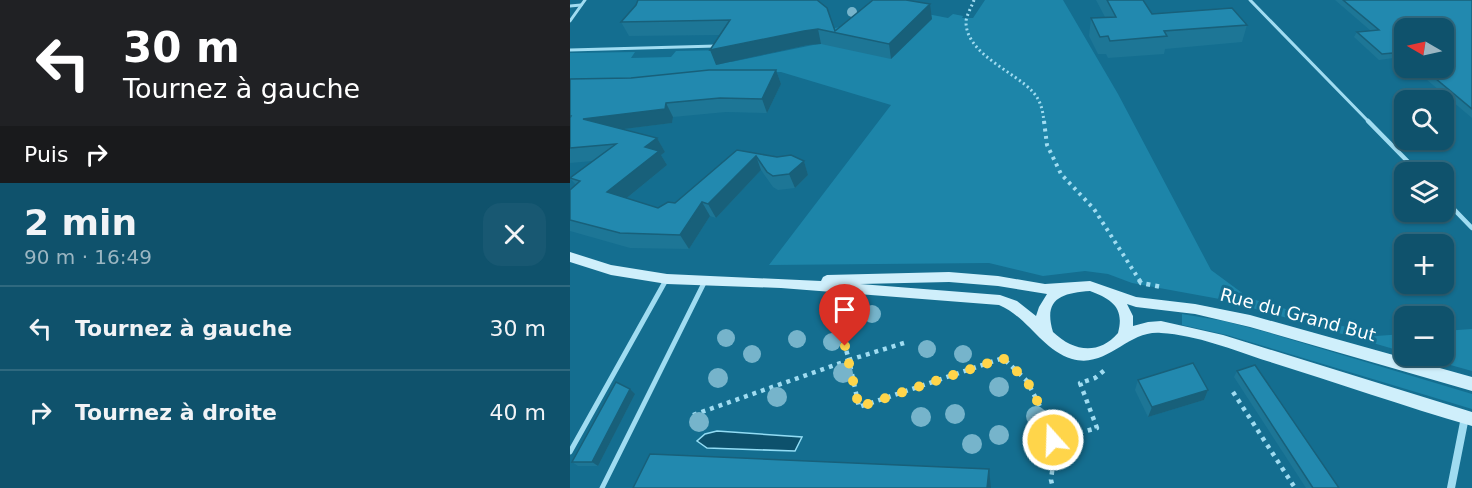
<!DOCTYPE html>
<html lang="fr">
<meta charset="utf-8">
<style>
:root{--surface:#0f526c;--page:#185872;--text:#f1f3f6;--muted:#9bb6c2;--line:#2f697f}
body{margin:0;font-family:"DejaVu Sans",sans-serif;background:var(--page);color:var(--text);height:100vh;display:flex;flex-direction:column;font-size:22px;white-space:nowrap}
*{box-sizing:border-box;margin:0}
p{font-size:20px;color:var(--muted)}
.icon{flex:none;width:33px;height:33px;fill:none;stroke:currentColor;stroke-width:2;stroke-linecap:round;stroke-linejoin:round}
.map{position:relative;flex:1;overflow:hidden}
.sheet{display:flex;flex-direction:column;background:var(--surface);width:570px}
.sheet>*{flex:none}
.guide{background:#202124;color:#fff;overflow:hidden}
.needle{width:39px;rotate:279deg}
.controls{position:absolute;left:824px;top:18px;display:grid;gap:12px}
.controls a{display:grid;place-items:center;width:60px;height:60px;border-radius:12px;background:var(--surface);box-shadow:0 2px 4px #0004,0 0 0 2px var(--line);font-size:30px}
.pin{position:absolute;display:grid;place-items:center;width:51px;height:51px;color:#fff;margin:-62px -26px;border-radius:50% 50% 50% 0;rotate:-45deg;box-shadow:0 0 6px #0007}
.pin .icon{rotate:45deg}
.me{position:absolute;width:66px;margin:-33px;rotate:340deg;stroke-linejoin:round;filter:drop-shadow(0 0 4px #0008)}
.turn{display:flex;align-items:center;gap:21px;height:126px;padding:0 24px;font-size:27px}
.turn .icon{width:78px;height:78px;stroke-width:2.5}
.turn b{display:block;font-size:42px;line-height:51px}
.then{display:flex;align-items:center;height:57px;padding:0 24px;background:#0003;gap:12px;font-size:22px}
.round{display:grid;place-items:center;flex:none;width:63px;height:63px;border-radius:18px;background:var(--page)}
.summary{display:flex;align-items:center;justify-content:space-between;height:102px;padding:0 24px}
h1{font-size:36px;font-weight:800;line-height:45px}
ul{padding:0;list-style:none}
li{display:flex;align-items:center;gap:18px;height:84px;padding:0 24px;border-top:2px solid var(--line)}
li div{flex:1}
li b{display:block;font-size:22px}
li em{font-style:normal}
main{display:flex;flex:1;min-height:0}
.map>svg:first-child{display:block}
.green{fill:#1d85a9}
.water{fill:#0d516c;stroke:#92dcf4;stroke-width:1.5}
.lines{fill:none;stroke-linecap:round;stroke-linejoin:round}
.path-far2{stroke:#a0dcf1;stroke-width:3;stroke-dasharray:2 3;stroke-linecap:butt}
.path-far1{stroke:#a0dcf1;stroke-width:4;stroke-dasharray:3 4.5;stroke-linecap:butt}
.path{stroke:#a0dcf1;stroke-width:4.5;stroke-dasharray:4 5;stroke-linecap:butt}
.service-far2{stroke:#a0dcf1;stroke-width:3}
.service-far1{stroke:#a0dcf1;stroke-width:4.5}
.service{stroke:#a0dcf1;stroke-width:5}
.minor{stroke:#a0dcf1;stroke-width:8}
.secondary{fill:#cfeffb;fill-rule:evenodd}
.tree{fill:#76b4cb}
.wall{fill:#1d7696}
.shaded-wall{fill:#18607a}
.building{fill:#2289af;stroke:#18607a;stroke-width:1.5}
.route{stroke:#ffd54a;stroke-width:10;stroke-dasharray:0 18}
.labels{text-anchor:middle;stroke-width:6;stroke-linejoin:round;paint-order:stroke}
.street-label{font-size:18px;fill:#fff;stroke:#146e90}
</style>
<main>
<section class="sheet">
<div class="guide">
<div class="turn"><svg class="icon" aria-label="left" viewBox="0 0 24 24"><path d="M17 20v-9H6M10 6l-5 5 5 5"/></svg><div><b>30 m</b>Tournez à gauche</div></div>
<div class="then">Puis<svg class="icon" aria-label="right" viewBox="0 0 24 24"><path d="M7 20v-9h11M14 6l5 5-5 5"/></svg></div>
</div>
<div class="summary"><div><h1>2 min</h1><p>90 m · 16:49</p></div><a class="round"><svg class="icon" aria-label="close" viewBox="0 0 24 24"><path d="M6 6l12 12M18 6L6 18"/></svg></a></div>
<ul>
<li><svg class="icon" aria-label="left" viewBox="0 0 24 24"><path d="M17 20v-9H6M10 6l-5 5 5 5"/></svg><div><b>Tournez à gauche</b></div><em>30 m</em></li>
<li><svg class="icon" aria-label="right" viewBox="0 0 24 24"><path d="M7 20v-9h11M14 6l5 5-5 5"/></svg><div><b>Tournez à droite</b></div><em>40 m</em></li>
</ul>
</section>
<div class="map">
<svg width="902" height="488" viewBox="0 0 902 488">
<rect width="100%" height="100%" fill="#146e90"/>
<g class="green">
<polygon points="415,0 493,0 548,94 641,270 679,298 806,336 834,334 834,352 655,300 562,283 538,274 515,271 473,276 419,263 199,265 321,105 211,72 0,84 0,53 65,52 61,58 101,57 106,51 156,50 161,62 248,44 256,40 265,28 347,12 378,18 383,14 393,16 392,18 403,18"/>
<polygon points="612,314 654,321 696,332 902,394 902,409 657,335 612,325"/>
<polygon points="902,329 902,371 848,356 873,356 873,331"/>
</g>
<polygon class="water" points="147,431 232,437 225,451 137,448 127,441 135,434"/>
<g class="lines">
<path class="path-far2" d="M 404,0 C 402,6 396,16 396,22 C 396,54 445,72 463,92 C 471,101 473,111 474,123"/>
<polyline class="path-far1" points="474,121 477,145 491,174 524,209 570,281"/>
<g class="path">
<polyline points="569,280 571,283 592,287"/>
<polyline points="334,343 279,360 289,407 433,358 457,381 481,428 485,448 481,480 483,488"/>
<polyline points="663,392 725,488"/>
<polyline points="123,415 279,360 275,346"/>
<polyline points="483,440 527,428 510,383 525,378 537,368"/>
</g>
<g class="service-far2">
<polyline points="680,0 800,123"/>
<polyline points="0,6 11,5"/>
<polyline points="0,21 15,0"/>
<polyline points="0,50 146,46"/>
</g>
<g class="service-far1">
<polyline points="798,121 848,172"/>
<polyline points="873,198 902,228"/>
<polyline points="96,281 97,279"/>
</g>
<g class="service">
<polyline points="0,452 96,280"/>
<polyline points="32,488 135,281"/>
</g>
<polyline class="minor" points="881,488 895,417"/>
<path class="secondary" d="M 0,252 L 41,265 L 97,274 L 251,281 L 253,277 L 257,275 L 379,272 L 428,276 L 475,284 L 520,281 L 566,297 L 625,304 L 680,315 L 902,377 L 902,391 L 680,327 L 625,314 L 566,307 L 557,304 L 563,316 L 563,326 L 578,322 L 591,321 L 653,335 L 902,412 L 902,426 C 833,406 765,382 697,361 C 663,350 627,335 591,333 C 557,330 538,369 502,359 C 472,350 458,317 429,305 L 211,288 L 97,284 L 41,275 L 0,262 ZM 379,282 L 428,286 L 477,294 L 469,307 L 466,316 L 447,301 L 430,295 L 290,284 ZM 520,291 C 541,299 555,307 548,333 C 528,356 503,351 483,332 C 473,299 491,293 520,291 Z"/>
</g>
<g class="tree">
<circle cx="282" cy="12" r="5"/>
<circle cx="302" cy="314" r="9"/>
<circle cx="156" cy="338" r="9"/>
<circle cx="227" cy="339" r="9"/>
<circle cx="262" cy="342" r="9"/>
<circle cx="357" cy="349" r="9"/>
<circle cx="182" cy="354" r="9"/>
<circle cx="393" cy="354" r="9"/>
<circle cx="273" cy="373" r="10"/>
<circle cx="148" cy="378" r="10"/>
<circle cx="429" cy="387" r="10"/>
<circle cx="207" cy="397" r="10"/>
<circle cx="385" cy="414" r="10"/>
<circle cx="466" cy="416" r="10"/>
<circle cx="351" cy="417" r="10"/>
<circle cx="129" cy="422" r="10"/>
<circle cx="429" cy="435" r="10"/>
<circle cx="402" cy="444" r="10"/>
</g>
<g class="wall">
<polygon points="526,0 573,0 582,14 677,25 672,42 595,49 594,54 538,58 536,54 528,54 519,36 521,18 535,17"/>
<polygon points="765,0 902,0 902,118 843,68 873,68 834,28 834,59 831,57 809,60 784,37 787,32 801,31"/>
<polygon points="66,5 265,31 362,19 321,59 251,44 238,45 146,65 150,35 59,36 51,22"/>
<polygon points="206,70 211,84 197,113 156,112 103,117 102,123 53,129 87,138 95,152 91,155 97,165 57,198 88,208 105,203 167,150 234,161 238,175 225,188 208,190 203,187 191,170 146,218 140,216 119,249 60,248 0,231 0,190 6,185 0,178 23,161 0,163 0,79 61,78"/>
<polygon points="667,371 769,488 736,488 664,377"/>
<polygon points="568,380 638,390 634,400 578,417 565,390"/>
<polygon points="65,394 28,466 8,466 2,462"/>
</g>
<g class="shaded-wall">
<polygon points="360,4 362,19 321,59 319,44"/>
<polygon points="248,29 251,44 238,45 146,65 140,50 234,31"/>
<polygon points="206,70 211,84 197,113 192,99"/>
<polygon points="96,103 103,117 102,123 22,133 13,119"/>
<polygon points="87,138 95,152 91,155 97,165 47,206 37,192 75,147"/>
<polygon points="186,156 191,170 146,218 138,204"/>
<polygon points="234,161 238,175 225,188 219,174"/>
<polygon points="132,202 140,216 119,249 110,235"/>
<polygon points="60,389 65,394 28,466 22,462"/>
<polygon points="638,390 634,400 578,417 582,407"/>
<polygon points="419,469 421,488 417,488"/>
</g>
<g class="building">
<polygon points="68,0 247,0 257,8 265,31 303,0 336,0 360,4 319,44 248,29 234,31 140,50 160,20 51,22 66,5"/>
<polygon points="537,0 573,0 582,14 662,8 677,25 594,31 597,36 540,41 538,36 530,37 521,18 546,17"/>
<polygon points="773,0 902,0 902,109 853,68 873,68 873,28 834,28 834,52 812,54 787,32 809,30"/>
<polygon points="139,70 206,70 192,99 150,98 96,103 95,109 13,119 87,138 75,147 89,151 37,192 88,208 98,202 105,203 167,150 207,157 221,155 234,161 219,174 203,176 197,172 186,156 138,204 132,202 110,235 50,233 0,220 0,190 10,181 0,178 46,144 0,148 0,118 1,116 0,116 0,79 61,78"/>
<polygon points="623,363 638,390 582,407 568,380"/>
<polygon points="685,365 769,488 743,488 667,371"/>
<polygon points="46,382 60,389 22,462 2,462"/>
<polygon points="80,454 419,469 417,488 63,488"/>
</g>
<g class="lines">
<polyline class="route" points="275,346 289,407 433,358 457,381 481,428 483,440"/>
</g>
<g class="labels">
<g class="street-label">
<text transform="translate(728 315) rotate(15)" y="6">Rue du Grand But</text>
</g>
</g>
</svg>
<div class="controls">
<a><svg class="needle" viewBox="-14 -14 28 28"><path d="M0-13l5 13h-10z" fill="#e53935"/><path d="M0 13l5-13h-10z" fill="#9bb6c2"/></svg></a>
<a><svg class="icon" aria-label="search" viewBox="0 0 24 24"><circle cx="10" cy="10" r="6"/><path d="M15 15l6 6"/></svg></a>
<a><svg class="icon" aria-label="layers" viewBox="0 0 24 24"><path d="M12 4l9 5-9 5-9-5zM3 14l9 5 9-5"/></svg></a>
<a>+</a>
<a>−</a>
</div>
<div class="pin" style="left:275px;top:346px;background:#d93025"><svg class="icon" aria-label="arrive" viewBox="0 0 24 24"><path d="M6 21V4h12l-3 4 3 4H6"/></svg></div>
<svg class="me" style="left:483px;top:440px" viewBox="-20 -20 40 40"><circle r="17" fill="#ffd54a" stroke="#fff" stroke-width="3"/><path d="M0-11L8 9 0 5-8 9z" fill="#fff"/></svg>
</div>
</main>
